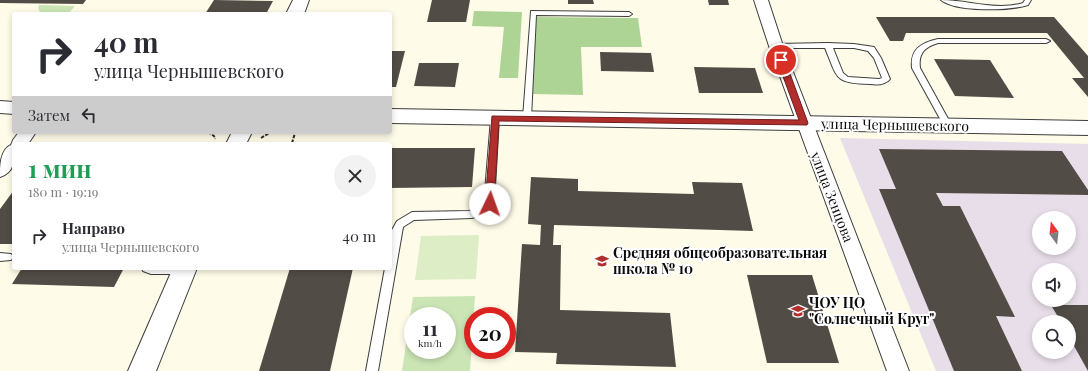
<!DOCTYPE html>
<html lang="ru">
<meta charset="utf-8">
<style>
:root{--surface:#fff;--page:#f2f2f3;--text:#2b2b33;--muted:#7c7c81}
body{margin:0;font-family:"Playfair Display",serif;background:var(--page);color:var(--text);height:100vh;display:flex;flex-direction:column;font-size:15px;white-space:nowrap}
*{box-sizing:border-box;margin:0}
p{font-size:13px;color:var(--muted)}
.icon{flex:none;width:22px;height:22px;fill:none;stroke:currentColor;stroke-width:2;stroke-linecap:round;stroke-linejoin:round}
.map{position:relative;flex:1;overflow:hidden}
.panel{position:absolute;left:12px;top:142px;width:380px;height:128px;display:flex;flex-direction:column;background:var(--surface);border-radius:4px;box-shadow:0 2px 6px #0003}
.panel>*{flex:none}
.hud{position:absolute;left:12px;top:12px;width:380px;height:122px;border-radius:4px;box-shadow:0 2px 6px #0003;background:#fff;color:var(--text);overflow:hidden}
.needle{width:26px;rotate:345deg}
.controls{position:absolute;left:1032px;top:211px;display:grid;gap:8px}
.controls a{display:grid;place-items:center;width:44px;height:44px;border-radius:50%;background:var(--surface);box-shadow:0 2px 6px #0003;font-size:20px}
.speed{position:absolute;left:404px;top:307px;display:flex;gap:8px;font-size:20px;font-weight:700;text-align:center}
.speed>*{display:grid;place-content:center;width:52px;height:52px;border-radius:50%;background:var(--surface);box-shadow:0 2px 6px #0003;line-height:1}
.speed small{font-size:10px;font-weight:400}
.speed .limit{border:6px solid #d22;background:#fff;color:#111}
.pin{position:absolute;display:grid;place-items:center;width:34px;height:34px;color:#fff;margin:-17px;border:2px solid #fff;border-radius:50%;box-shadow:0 1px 4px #0007}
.me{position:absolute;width:44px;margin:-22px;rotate:3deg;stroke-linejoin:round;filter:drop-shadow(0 0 3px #0008)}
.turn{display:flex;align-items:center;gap:14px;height:84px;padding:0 16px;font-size:18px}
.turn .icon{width:52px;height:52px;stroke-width:2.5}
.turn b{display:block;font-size:28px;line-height:34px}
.then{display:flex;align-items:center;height:38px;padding:0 16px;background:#0003;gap:8px;font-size:15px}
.round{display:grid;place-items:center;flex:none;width:42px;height:42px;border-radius:21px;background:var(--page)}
.summary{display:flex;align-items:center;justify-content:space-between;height:68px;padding:0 16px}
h1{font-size:24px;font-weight:700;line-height:30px;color:#1e9e55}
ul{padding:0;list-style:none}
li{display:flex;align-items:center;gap:12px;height:52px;padding:0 16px}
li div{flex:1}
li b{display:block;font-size:15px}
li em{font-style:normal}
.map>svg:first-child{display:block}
.industrial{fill:#e8dee9;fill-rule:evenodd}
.green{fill:#cbe5b5;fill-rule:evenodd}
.forest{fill:#aed495}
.pitch{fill:#ddedc6}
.building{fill:#524c47}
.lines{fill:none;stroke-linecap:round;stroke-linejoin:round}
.service-casing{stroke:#3d3d3d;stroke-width:2}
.minor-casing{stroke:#3d3d3d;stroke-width:2}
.tertiary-casing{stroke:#3d3d3d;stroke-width:2}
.path{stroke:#2c2c2c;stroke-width:2;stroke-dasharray:3.5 1.5;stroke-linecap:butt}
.service{fill:#fff;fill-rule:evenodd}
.minor{fill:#fff;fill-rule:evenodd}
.tertiary{fill:#fff;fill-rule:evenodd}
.route{fill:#b02e2c;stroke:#721e1d}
.labels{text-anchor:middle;stroke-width:4;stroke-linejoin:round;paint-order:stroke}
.street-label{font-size:14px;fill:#0a0a0a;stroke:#fff}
.poi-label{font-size:14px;font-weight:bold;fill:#0a0a0a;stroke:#fff;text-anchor:start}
</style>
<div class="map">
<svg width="1088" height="371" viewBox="0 0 1088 371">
<rect width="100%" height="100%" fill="#fefbe8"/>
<path class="industrial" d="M 840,138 L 1088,144 L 1088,371 L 936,371 ZM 1039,218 L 1069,218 L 1069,248 L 1039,248 ZM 1039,270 L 1069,270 L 1069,300 L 1039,300 ZM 1039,322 L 1069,322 L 1069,352 L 1039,352 Z"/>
<g class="green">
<polygon points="39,5 75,6 69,13 40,12 38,8"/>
<path d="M 475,296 L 470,371 L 402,371 L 413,297 ZM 413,316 L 447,316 L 447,350 L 413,350 Z"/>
</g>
<g class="forest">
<polygon points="474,11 522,12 518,78 499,78 504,27 472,26"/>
<polygon points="534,17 638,18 642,47 581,47 583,95 531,94"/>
</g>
<polygon class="pitch" points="479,235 476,279 415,280 421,236"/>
<g class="building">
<polygon points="0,0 86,0 83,4 0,3"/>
<polygon points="214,0 273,1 266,14 205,14"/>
<polygon points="432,0 470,0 466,22 427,22"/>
<polygon points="568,0 593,0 594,4 568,4"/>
<polygon points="708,0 728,0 729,5 709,5"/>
<rect x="315" y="12" width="25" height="2"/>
<polygon points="876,17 1054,17 1088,56 1088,97 1072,78 1084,78 1047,33 906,33 903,41 890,41"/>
<polygon points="390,51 405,51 396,87 390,87"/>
<polygon points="600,52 651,53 654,72 601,71"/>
<polygon points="934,59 990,60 1014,98 955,96"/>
<polygon points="419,63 459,63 455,87 414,86"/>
<polygon points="694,67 755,68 763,93 699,93"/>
<polygon points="390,148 475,148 472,187 390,188"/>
<polygon points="879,149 1062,151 1088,190 1088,195 936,193 943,206 960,206 1015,317 996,316 1022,371 954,371 879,189 896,189"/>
<polygon points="531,177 578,179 578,191 694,194 692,182 742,183 753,231 554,225 553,245 561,245 560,310 670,313 676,367 556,364 557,353 515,352 522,244 540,245 541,225 528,224"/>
<polygon points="14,190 14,244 0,244 0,209"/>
<polygon points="22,268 124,268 114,287 12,284"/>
<polygon points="290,268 353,268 330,371 259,371"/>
<polygon points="747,275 812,275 839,363 767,363"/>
<polygon points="1051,305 1088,305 1088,371 1069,337 1069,322 1061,322"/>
</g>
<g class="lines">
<g class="service-casing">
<g id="service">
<path d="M 941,0 C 968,0 996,11 1023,3 L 1025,0 L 1031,0 L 1028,5 C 1010,11 955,12 941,0 Z"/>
<polygon points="531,11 629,12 632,14 629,16 536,15 531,118 527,121 523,118"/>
<path d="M 938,39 L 1046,39 L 1050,41 L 1046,43 L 938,43 C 925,47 918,53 920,68 L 952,126 L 948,129 L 944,126 L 912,68 C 910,49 921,43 938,39 Z"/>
<path d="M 828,43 L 854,44 L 874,47 L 881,58 L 890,79 C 885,85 877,85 870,84 C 834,83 838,79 825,48 L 776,48 L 772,46 L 776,44 ZM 833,48 L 854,48 L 868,51 L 874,58 L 882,78 L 879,79 L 848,77 L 843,73 Z"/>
<polygon points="495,115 499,118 494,204 486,213 472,218 414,220 403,227 378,371 366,371 385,268 390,268 390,242 392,230 397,221 412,212 469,211 477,209 484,204 491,118"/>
<polygon points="0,253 11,254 13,257 11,260 0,261"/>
<polygon points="142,268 187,268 188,270 187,273 183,274 151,274 143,271"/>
</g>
</g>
<g class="minor-casing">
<g id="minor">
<polygon points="754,0 768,0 783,46 909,371 887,371 769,46"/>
<polygon points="0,101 14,102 14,114 0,113"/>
<path d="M 19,132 L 36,132 L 28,144 L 14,144 C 14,158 16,172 0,177 C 0,166 0,150 11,145 L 13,140 Z"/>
</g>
</g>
<g class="tertiary-casing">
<g id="tertiary">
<polygon points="293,0 309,0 304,14 286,14"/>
<polygon points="390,109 1088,121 1088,135 390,123"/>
<polygon points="232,132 252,132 246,144 226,144"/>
<polygon points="173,268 197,268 156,371 128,371"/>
</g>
</g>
<g class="path">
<polyline points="208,132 214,136 215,139"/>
<polyline points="261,138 271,132"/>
<polyline points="292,143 295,133"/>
</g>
<use href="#service" class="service"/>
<use href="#minor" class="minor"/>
<use href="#tertiary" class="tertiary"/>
</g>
<polygon class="route" points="781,58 785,60 808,123 807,125 499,121 494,204 493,206 486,206 485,204 492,116 799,120 777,60"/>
<defs>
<g id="school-bare" transform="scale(1.08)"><path d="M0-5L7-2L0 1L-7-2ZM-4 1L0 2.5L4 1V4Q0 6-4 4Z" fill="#b02e2c" stroke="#fff" stroke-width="2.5" paint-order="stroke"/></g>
</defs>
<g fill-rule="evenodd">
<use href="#school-bare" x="602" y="261"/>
<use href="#school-bare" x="798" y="311"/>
</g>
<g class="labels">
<g class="street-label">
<text transform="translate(895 125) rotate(1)" y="5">улица Чернышевского</text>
<text transform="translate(832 197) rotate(69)" y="5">улица Зенцова</text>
</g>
<g class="poi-label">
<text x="613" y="258">Средняя общеобразовательная<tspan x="613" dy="16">школа № 10</tspan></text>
<text x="809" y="308">ЧОУ ЦО<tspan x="809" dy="16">"Солнечный Круг"</tspan></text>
</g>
</g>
</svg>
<div class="controls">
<a><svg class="needle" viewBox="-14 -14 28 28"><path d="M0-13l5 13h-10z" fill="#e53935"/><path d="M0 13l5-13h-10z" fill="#7c7c81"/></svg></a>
<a><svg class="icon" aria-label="sound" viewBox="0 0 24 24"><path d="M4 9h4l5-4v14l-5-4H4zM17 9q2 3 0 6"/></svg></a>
<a><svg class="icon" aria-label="search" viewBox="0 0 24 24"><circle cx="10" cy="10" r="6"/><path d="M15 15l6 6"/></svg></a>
</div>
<div class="speed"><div>11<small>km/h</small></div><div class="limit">20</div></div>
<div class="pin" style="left:781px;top:60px;background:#d93025"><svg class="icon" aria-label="arrive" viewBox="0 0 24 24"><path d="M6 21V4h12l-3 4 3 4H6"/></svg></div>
<svg class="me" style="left:490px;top:204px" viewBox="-20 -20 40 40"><circle r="19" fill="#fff"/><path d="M0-13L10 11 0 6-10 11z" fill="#b02e2c"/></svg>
<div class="hud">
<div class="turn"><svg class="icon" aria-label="right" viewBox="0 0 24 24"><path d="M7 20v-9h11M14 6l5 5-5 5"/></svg><div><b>40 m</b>улица Чернышевского</div></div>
<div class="then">Затем<svg class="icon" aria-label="left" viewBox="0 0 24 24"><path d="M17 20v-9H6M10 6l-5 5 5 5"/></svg></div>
</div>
<section class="panel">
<div class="summary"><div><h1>1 мин</h1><p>180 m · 19:19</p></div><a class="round"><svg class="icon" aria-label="close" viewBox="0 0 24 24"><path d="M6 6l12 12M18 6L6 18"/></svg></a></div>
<ul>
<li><svg class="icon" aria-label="right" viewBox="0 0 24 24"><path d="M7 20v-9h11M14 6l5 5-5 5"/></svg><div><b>Направо</b><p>улица Чернышевского</p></div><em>40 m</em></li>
</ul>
</section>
</div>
